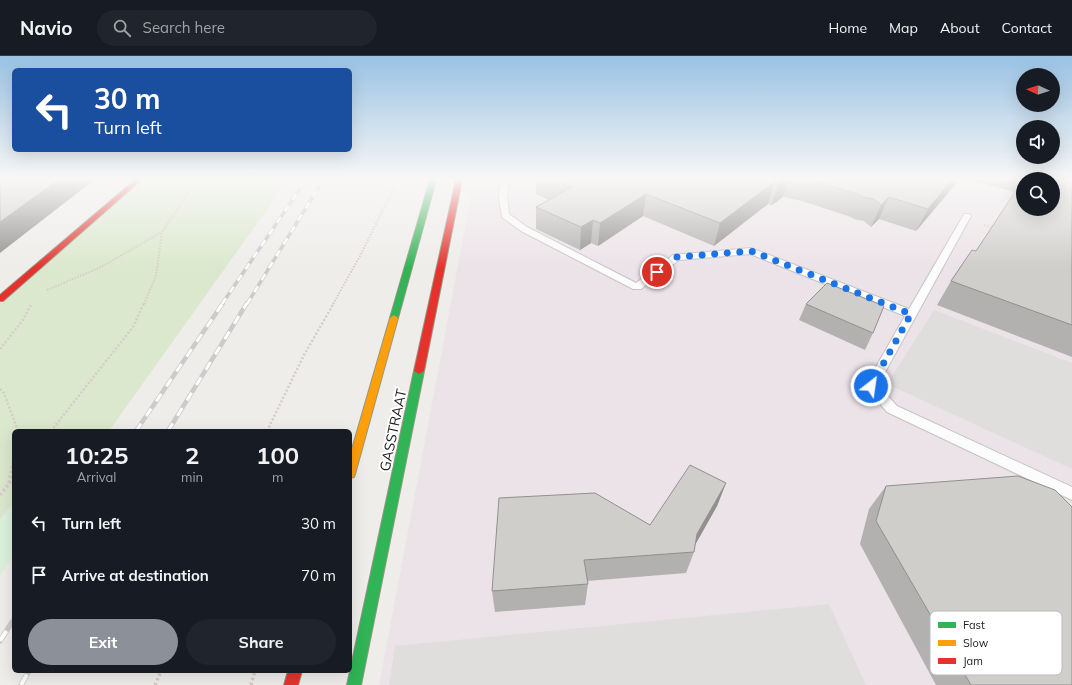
<!DOCTYPE html>
<style>
:root{--surface:#171b24;--page:#20242c;--text:#f1f3f6;--muted:#9ea1a6;--line:#363941;--accent:#8c9099}
body{margin:0;font-family:Mulish,sans-serif;background:var(--page);color:var(--text);height:100vh;display:flex;flex-direction:column;font-size:15px;white-space:nowrap}
*{box-sizing:border-box;margin:0}
p{font-size:13px;color:var(--muted)}
.icon{flex:none;width:22px;height:22px;fill:none;stroke:currentColor;stroke-width:2;stroke-linecap:round;stroke-linejoin:round}
.map{position:relative;flex:1;overflow:hidden}
.drawer{position:absolute;left:12px;top:373px;width:340px;height:244px;display:flex;flex-direction:column;background:var(--surface);border-radius:6px;box-shadow:0 4px 16px #0002}
.drawer>*{flex:none}
.hud{position:absolute;left:12px;top:12px;width:340px;height:84px;border-radius:6px;box-shadow:0 4px 16px #0002;background:#1a4fa0;color:#fff;overflow:hidden}
.needle{width:26px;rotate:273deg}
.buttons{position:absolute;left:1016px;top:12px;display:grid;gap:8px}
.buttons a{display:grid;place-items:center;width:44px;height:44px;border-radius:50%;background:var(--surface);box-shadow:0 4px 16px #0002;font-size:20px}
.pin{position:absolute;display:grid;place-items:center;width:34px;height:34px;color:#fff;margin:-17px;border:2px solid #fff;border-radius:50%;box-shadow:0 1px 4px #0007}
.me{position:absolute;width:44px;margin:-22px;rotate:30deg;stroke-linejoin:round;filter:drop-shadow(0 0 3px #0008)}
.turn{display:flex;align-items:center;gap:14px;height:84px;padding:0 16px;font-size:18px}
.turn .icon{width:52px;height:52px;stroke-width:2.5}
.turn b{display:block;font-size:28px;line-height:34px}
.eta{display:flex;justify-content:space-evenly;align-items:center;height:68px;text-align:center}
.eta b{font-size:24px;font-weight:700;line-height:28px}
.cta{display:flex;gap:8px;margin-top:auto;padding:8px 16px}
.cta a{flex:1;height:46px;border-radius:24px;background:var(--accent);color:#fff;font-size:16px;font-weight:700;line-height:46px;text-align:center}
.cta a+a{background:var(--page);color:var(--text)}
ul{padding:0;list-style:none}
li{display:flex;align-items:center;gap:12px;height:52px;padding:0 16px}
li div{flex:1}
li b{display:block;font-size:15px}
li em{font-style:normal}
header{display:flex;align-items:center;gap:24px;box-sizing:border-box;height:56px;padding:0 20px;background:var(--surface);border-bottom:1px solid var(--line)}
header strong{font-size:19px}
nav{display:flex;gap:22px;margin-inline-start:auto;font-size:14px}
.search{width:280px;height:36px;background:var(--page);display:flex;align-items:center;gap:10px;box-sizing:border-box;padding:0 14px;border-radius:22px;color:var(--muted);font-size:15px}
.map>svg:first-child{display:block}
.industrial{fill:#ece3e8}
.grass{fill:#dbe8cd}
.park{fill:#dbf1dc}
.parking{fill:#dfdedd}
.lines{fill:none;stroke-linecap:round;stroke-linejoin:round}
.lane-casing{stroke:#c5c4c2;stroke-width:2}
.fast-casing{stroke:#959784;stroke-width:2}
.slow-casing{stroke:#959784;stroke-width:2}
.jam-casing{stroke:#959784;stroke-width:2}
.path-far2{stroke:#d6ccca;stroke-width:2;stroke-dasharray:1.5 1.5;stroke-linecap:butt}
.path-far1{stroke:#d6ccca;stroke-width:2.5;stroke-dasharray:2 2;stroke-linecap:butt}
.path{stroke:#d6ccca;stroke-width:3.5;stroke-dasharray:2.5 2.5;stroke-linecap:butt}
.lane{fill:#fdfcfc;fill-rule:evenodd}
.fast{fill:#30b455;fill-rule:evenodd}
.slow{fill:#ff9f0a;fill-rule:evenodd}
.jam{fill:#e5322d;fill-rule:evenodd}
.rail-far2-casing{stroke:#cbcbcb;stroke-width:3.5}
.rail-far1-casing{stroke:#cbcbcb;stroke-width:4.5}
.rail-casing{stroke:#cbcbcb;stroke-width:5.5}
.rail-far2{stroke:#fff;stroke-width:2.5;stroke-dasharray:7;stroke-linecap:butt}
.rail-far1{stroke:#fff;stroke-width:3;stroke-dasharray:9;stroke-linecap:butt}
.rail{stroke:#fff;stroke-width:4;stroke-dasharray:12;stroke-linecap:butt}
.wall{fill:#b2b1af}
.shaded-wall{fill:#91908e}
.building{fill:#cfcecb;stroke:#91908e}
.route{stroke:#1a73e8;stroke-width:7;stroke-dasharray:0 12.6}
.labels{text-anchor:middle;stroke-width:4;stroke-linejoin:round;paint-order:stroke}
.street-label{font-size:14px;fill:#212121;stroke:#fff}
.key{fill:#fff;stroke:#bcbcbc;stroke-width:1}
.key-label{font-size:11px;fill:#212121}
</style>
<header>
<strong>Navio</strong>
<div class="search"><svg class="icon" aria-label="search" viewBox="0 0 24 24"><circle cx="10" cy="10" r="6"/><path d="M15 15l6 6"/></svg>Search here</div>
<nav><a>Home</a><a>Map</a><a>About</a><a>Contact</a></nav>
</header>
<div class="map">
<svg width="1072" height="629" viewBox="0 0 1072 629">
<rect width="100%" height="100%" fill="#efedea"/>
<polygon class="industrial" points="474,124 1023,124 1023,153 1053,153 1072,124 1072,629 379,629"/>
<polygon class="grass" points="138,124 288,124 109,375 14,375 14,446 0,464 0,246 30,217"/>
<polygon class="park" points="14,446 14,499 0,520 0,464"/>
<g class="parking">
<polygon points="934,254 1072,307 1072,413 887,328"/>
<polygon points="829,548 866,629 389,629 395,590"/>
</g>
<g class="lines">
<g class="lane-casing">
<polygon id="lane" points="501,124 509,124 507,141 509,158 527,171 636,227 673,199 751,192 909,253 963,160 964,158 970,158 971,160 878,329 897,350 1072,431 1072,444 887,356 865,330 905,260 750,198 679,204 641,233 633,233 521,175 502,161 499,141"/>
</g>
<g class="fast-casing">
<g id="fast">
<polygon points="430,124 436,124 398,262 394,265 391,264 390,262"/>
<polygon points="419,312 424,315 361,629 347,629 414,315"/>
</g>
</g>
<g class="slow-casing">
<polygon id="slow" points="394,259 398,262 355,418 354,421 350,422 350,400 390,262"/>
</g>
<g class="jam-casing">
<g id="jam">
<polygon points="135,124 141,124 3,245 0,245 0,239"/>
<polygon points="456,124 462,124 424,315 419,318 414,315"/>
<polygon points="288,615 302,615 298,629 284,629"/>
</g>
</g>
<g class="path-far2">
<polyline points="984,169 995,172"/>
<polyline points="47,234 99,212 162,176"/>
<polyline points="144,248 156,220 162,176 197,124"/>
<polyline points="333,248 360,200 398,124"/>
</g>
<g class="path-far1">
<polyline points="0,293 23,264 31,249"/>
<polyline points="0,333 4,337 18,375"/>
<polyline points="51,375 133,271 144,247"/>
<polyline points="267,375 304,299 334,247"/>
<polyline points="12,412 14,400"/>
</g>
<g class="path">
<polyline points="9,427 12,411"/>
<polyline points="0,439 14,421"/>
<polyline points="155,629 161,615"/>
<polyline points="251,629 255,615"/>
</g>
<use href="#lane" class="lane"/>
<use href="#fast" class="fast"/>
<use href="#slow" class="slow"/>
<use href="#jam" class="jam"/>
<g class="rail-far2-casing">
<g id="rail-far2">
<polyline points="222,248 306,124"/>
<polyline points="247,248 323,124"/>
</g>
</g>
<g class="rail-far1-casing">
<g id="rail-far1">
<polyline points="136,375 223,247"/>
<polyline points="168,375 247,247"/>
</g>
</g>
<g class="rail-casing">
<g id="rail">
<polyline points="0,585 14,563"/>
<polyline points="21,629 29,615"/>
</g>
</g>
<use href="#rail-far2" class="rail-far2"/>
<use href="#rail-far1" class="rail-far1"/>
<use href="#rail" class="rail"/>
</g>
<g class="wall">
<polygon points="534,124 959,124 916,175 879,163 871,171 864,165 854,163 851,161 802,145 783,141 772,149 768,148 714,190 643,160 598,190 591,187 580,194 536,173 536,151 549,144 536,138 536,125"/>
<polygon points="970,124 1072,124 1072,301 937,249 951,225 976,195 1015,136"/>
<polygon points="806,248 873,277 865,294 799,264"/>
<polygon points="726,427 717,450 695,489 694,496 686,517 587,525 588,528 585,549 495,556 492,535 650,469"/>
<polygon points="886,430 1072,629 936,629 860,488 869,453"/>
</g>
<g class="shaded-wall">
<polygon points="58,124 94,124 0,197 0,166"/>
<polygon points="783,124 788,124 783,141 772,149 778,128"/>
<polygon points="952,124 959,124 916,175 928,153"/>
<polygon points="774,126 768,148 714,190 720,167"/>
<polygon points="646,138 643,160 598,190 600,167"/>
<polygon points="889,141 879,163 871,171 881,149"/>
<polygon points="593,164 591,187 580,194 581,171"/>
<polygon points="726,427 717,450 691,496 697,478"/>
</g>
<g class="building">
<polygon points="0,124 58,124 0,166"/>
<polygon points="554,124 783,124 778,128 774,126 720,167 646,138 600,167 593,164 581,171 536,151 572,131"/>
<polygon points="812,124 952,124 928,153 889,141 881,149 874,143 863,141 860,139"/>
<polygon points="1023,124 1023,153 1053,153 1053,124 1072,124 1072,269 951,225 972,194 976,195"/>
<polygon points="827,227 884,250 873,277 806,248"/>
<polygon points="690,409 726,427 697,478 694,496 584,504 588,528 492,535 499,442 595,437 650,469"/>
<polygon points="1018,420 1055,434 1072,451 1072,629 971,629 876,465 886,430"/>
</g>
<linearGradient id="sky" x2="0" y2="1"><stop stop-color="#99c2e4"/><stop offset="0.58" stop-color="#f8f7f6"/><stop offset="1" stop-color="#f8f7f6" stop-opacity="0"/></linearGradient>
<rect width="1072" height="212" fill="url(#sky)"/>
<g class="lines">
<polyline class="route" points="657,216 676,201 751,195 911,258 871,330"/>
</g>
<g class="labels">
<g class="street-label">
<text transform="translate(393 374) rotate(-78)" y="5">GASSTRAAT</text>
</g>
</g>
<rect x="930" y="555" width="132" height="64" rx="6" class="key"/>
<rect x="938" y="566" width="18" height="6" fill="#30b455"/>
<rect x="938" y="584" width="18" height="6" fill="#ff9f0a"/>
<rect x="938" y="602" width="18" height="6" fill="#e5322d"/>
<g class="key-label">
<text x="963" y="573">Fast</text>
<text x="963" y="591">Slow</text>
<text x="963" y="609">Jam</text>
</g>
</svg>
<div class="buttons">
<a><svg class="needle" viewBox="-14 -14 28 28"><path d="M0-13l5 13h-10z" fill="#e53935"/><path d="M0 13l5-13h-10z" fill="#9ea1a6"/></svg></a>
<a><svg class="icon" aria-label="sound" viewBox="0 0 24 24"><path d="M4 9h4l5-4v14l-5-4H4zM17 9q2 3 0 6"/></svg></a>
<a><svg class="icon" aria-label="search" viewBox="0 0 24 24"><circle cx="10" cy="10" r="6"/><path d="M15 15l6 6"/></svg></a>
</div>
<div class="pin" style="left:657px;top:216px;background:#d93025"><svg class="icon" aria-label="arrive" viewBox="0 0 24 24"><path d="M6 21V4h12l-3 4 3 4H6"/></svg></div>
<svg class="me" style="left:871px;top:330px" viewBox="-20 -20 40 40"><circle r="17" fill="#1a73e8" stroke="#fff" stroke-width="3"/><path d="M0-11L8 9 0 5-8 9z" fill="#fff"/></svg>
<div class="hud">
<div class="turn"><svg class="icon" aria-label="left" viewBox="0 0 24 24"><path d="M17 20v-9H6M10 6l-5 5 5 5"/></svg><div><b>30 m</b>Turn left</div></div>
</div>
<section class="drawer">
<div class="eta">
<div><b>10:25</b><p>Arrival</p></div>
<div><b>2</b><p>min</p></div>
<div><b>100</b><p>m</p></div>
</div>
<ul>
<li><svg class="icon" aria-label="left" viewBox="0 0 24 24"><path d="M17 20v-9H6M10 6l-5 5 5 5"/></svg><div><b>Turn left</b></div><em>30 m</em></li>
<li><svg class="icon" aria-label="arrive" viewBox="0 0 24 24"><path d="M6 21V4h12l-3 4 3 4H6"/></svg><div><b>Arrive at destination</b></div><em>70 m</em></li>
</ul>
<div class="cta"><a>Exit</a><a>Share</a></div>
</section>
</div>
